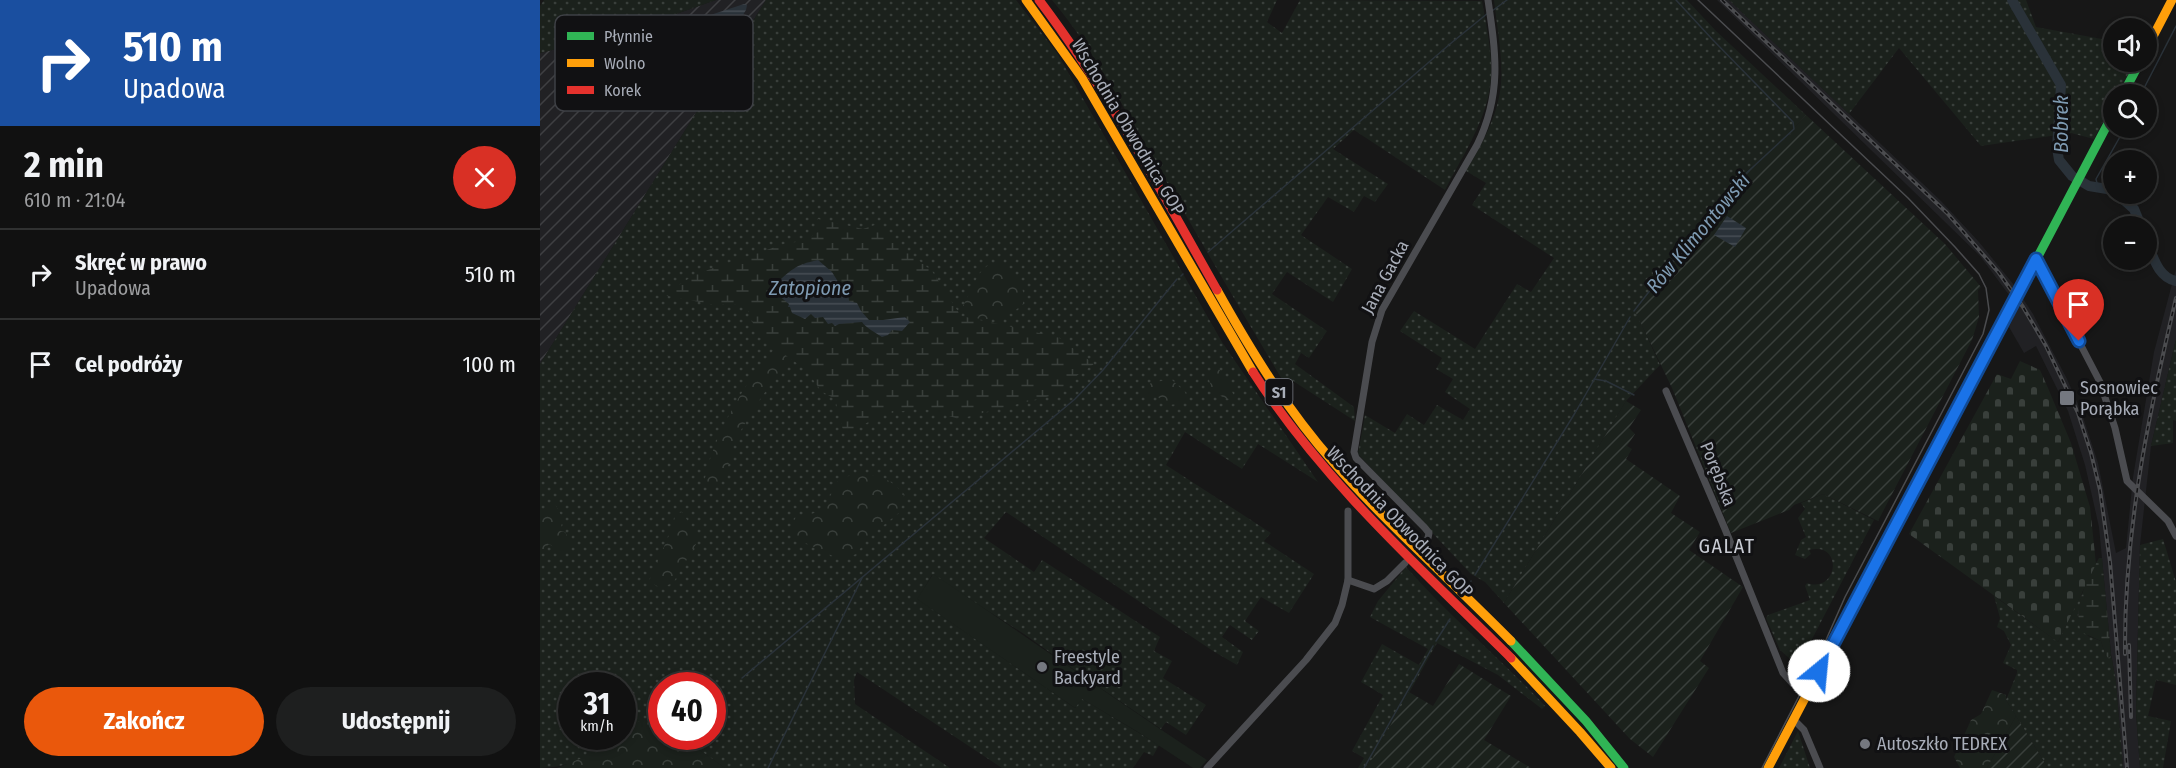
<!DOCTYPE html>
<html lang="pl">
<meta charset="utf-8">
<style>
:root{--surface:#111;--page:#1e1f1f;--text:#f1f3f6;--muted:#9c9d9f;--line:#303131;--accent:#ea580c}
body{margin:0;font-family:"Fira Sans Condensed",sans-serif;background:var(--page);color:var(--text);height:100vh;display:flex;flex-direction:column;font-size:22px;white-space:nowrap}
*{box-sizing:border-box;margin:0}
p{font-size:20px;color:var(--muted)}
.icon{flex:none;width:33px;height:33px;fill:none;stroke:currentColor;stroke-width:2;stroke-linecap:round;stroke-linejoin:round}
.map{position:relative;flex:1;overflow:hidden}
.panel{display:flex;flex-direction:column;background:var(--surface);width:540px}
.panel>*{flex:none}
.hud{background:#1a4fa0;color:#fff;overflow:hidden}
.controls{position:absolute;left:1563px;top:18px;display:grid;gap:12px}
.controls a{display:grid;place-items:center;width:54px;height:54px;border-radius:50%;background:var(--surface);box-shadow:0 3px 9px #0003,0 0 0 2px var(--line);font-size:30px}
.speed{position:absolute;left:18px;top:672px;display:flex;gap:12px;font-size:30px;font-weight:700;text-align:center}
.speed>*{display:grid;place-content:center;width:78px;height:78px;border-radius:50%;background:var(--surface);box-shadow:0 3px 9px #0003,0 0 0 2px var(--line);line-height:1}
.speed small{font-size:15px;font-weight:400}
.speed .limit{border:9px solid #d22;background:#fff;color:#111}
.pin{position:absolute;display:grid;place-items:center;width:51px;height:51px;color:#fff;margin:-62px -26px;border-radius:50% 50% 50% 0;rotate:-45deg;box-shadow:0 0 6px #0007}
.pin .icon{rotate:45deg}
.me{position:absolute;width:66px;margin:-33px;rotate:28deg;stroke-linejoin:round;filter:drop-shadow(0 0 4px #0008)}
.turn{display:flex;align-items:center;gap:21px;height:126px;padding:0 24px;font-size:27px}
.turn .icon{width:78px;height:78px;stroke-width:2.5}
.turn b{display:block;font-size:42px;line-height:51px}
.round{display:grid;place-items:center;flex:none;width:63px;height:63px;border-radius:32px;background:var(--page)}
.overview{display:flex;align-items:center;justify-content:space-between;height:102px;padding:0 24px}
h1{font-size:36px;font-weight:700;line-height:45px}
.action{display:flex;gap:12px;margin-top:auto;padding:12px 24px}
.action a{flex:1;height:69px;border-radius:36px;background:var(--accent);color:#fff;font-size:24px;font-weight:700;line-height:69px;text-align:center}
.action a+a{background:var(--page);color:var(--text)}
ul{padding:0;list-style:none}
li{display:flex;align-items:center;gap:18px;height:90px;padding:0 24px;border-top:2px solid var(--line)}
li div{flex:1}
li b{display:block;font-size:22px}
li em{font-style:normal}
main{display:flex;flex:1;min-height:0}
.map>svg:first-child{display:block}
.built{fill:#212124}
.industrial{fill:url(#industrial-furrows)}
.grass{fill:url(#grass-dots)}
.forest{fill:url(#forest-crowns)}
.wetland{fill:url(#wetland-marsh)}
.cemetery{fill:url(#cemetery-stones)}
.park{fill:#1b211c}
.garden{fill:url(#garden-furrows)}
.water{fill:url(#water-rules)}
.lines{fill:none;stroke-linecap:round;stroke-linejoin:round}
.stream{stroke:#2a3239;stroke-width:1.5}
.river{stroke:#2a3239;stroke-width:10}
.street{stroke:#4b4c50;stroke-width:7}
.fast{stroke:#30b455;stroke-width:9}
.slow{stroke:#ff9f0a;stroke-width:9}
.jam{stroke:#e5322d;stroke-width:9}
.tram{stroke:#4b4c4f;stroke-width:1.5}
.rail-casing{stroke:#4b4c4f;stroke-width:4}
.rail{stroke:#111113;stroke-width:1.5;stroke-dasharray:4.5;stroke-linecap:butt}
.route-casing{stroke:#114b97;stroke-width:15}
.route{stroke:#1a73e8;stroke-width:10}
.poi-dot{fill:#757880;stroke:#111113;stroke-width:2}
.labels{text-anchor:middle;stroke-width:6;stroke-linejoin:round;paint-order:stroke}
.shield{fill:#111113;stroke:#7b7e86;stroke-width:1.5}
.shield-label{font-size:16px;font-weight:bold;fill:#a8adb8}
.street-label{font-size:18px;fill:#a8adb8;stroke:#111113}
.poi-label{font-size:18px;fill:#a8adb8;stroke:#111113;text-anchor:start}
.water-label{font-size:20px;font-style:italic;fill:#7f9bb3;stroke:#111113}
.neighbourhood-label{font-size:20px;letter-spacing:1.5px;fill:#c9ccd4;stroke:#111113}
.key{fill:#111113;stroke:#3e4045;stroke-width:1.5}
.key-label{font-size:16px;fill:#a8adb8}
</style>
<main>
<section class="panel">
<div class="hud">
<div class="turn"><svg class="icon" aria-label="right" viewBox="0 0 24 24"><path d="M7 20v-9h11M14 6l5 5-5 5"/></svg><div><b>510 m</b>Upadowa</div></div>
</div>
<div class="overview"><div><h1>2 min</h1><p>610 m · 21:04</p></div><a class="round" style="background:#d93025;color:#fff"><svg class="icon" aria-label="close" viewBox="0 0 24 24"><path d="M6 6l12 12M18 6L6 18"/></svg></a></div>
<ul>
<li><svg class="icon" aria-label="right" viewBox="0 0 24 24"><path d="M7 20v-9h11M14 6l5 5-5 5"/></svg><div><b>Skręć w prawo</b><p>Upadowa</p></div><em>510 m</em></li>
<li><svg class="icon" aria-label="arrive" viewBox="0 0 24 24"><path d="M6 21V4h12l-3 4 3 4H6"/></svg><div><b>Cel podróży</b></div><em>100 m</em></li>
</ul>
<div class="action"><a>Zakończ</a><a>Udostępnij</a></div>
</section>
<div class="map">
<svg width="1636" height="768" viewBox="0 0 1636 768">
<defs>
<pattern id="industrial-furrows" width="10" height="10" patternUnits="userSpaceOnUse" patternTransform="scale(1.5)"><rect width="10" height="10" fill="#212124"/><path d="M-1 1l2-2M0 10L10 0M9 11l2-2" fill="none" stroke="#3e3f42"/></pattern>
<pattern id="grass-dots" width="8" height="8" patternUnits="userSpaceOnUse" patternTransform="scale(1.5)"><rect width="8" height="8" fill="#1b211c"/><path d="M2 2h.1M6 6h.1" fill="none" stroke="#393f3b" stroke-width="1.8" stroke-linecap="round"/></pattern>
<pattern id="forest-crowns" width="20" height="18" patternUnits="userSpaceOnUse" patternTransform="scale(1.5)"><rect width="20" height="18" fill="#1b211c"/><path d="M2 6a3 3 0 1 1 6 0M12 15a3 3 0 1 1 6 0" fill="none" stroke="#393f3b"/></pattern>
<pattern id="wetland-marsh" width="20" height="14" patternUnits="userSpaceOnUse" patternTransform="scale(1.5)"><rect width="20" height="14" fill="#1b211c"/><path d="M1 5h8M5 5V1M11 12h8M15 12V8" fill="none" stroke="#393f3b"/></pattern>
<pattern id="cemetery-stones" width="16" height="16" patternUnits="userSpaceOnUse" patternTransform="scale(1.5)"><rect width="16" height="16" fill="#1b211c"/><path d="M2 7V4a2 2 0 0 1 4 0v3zM10 15v-3a2 2 0 0 1 4 0v3z" fill="#393f3b"/></pattern>
<pattern id="garden-furrows" width="10" height="10" patternUnits="userSpaceOnUse" patternTransform="scale(1.5)"><rect width="10" height="10" fill="#1b211c"/><path d="M-1 1l2-2M0 10L10 0M9 11l2-2" fill="none" stroke="#393f3b"/></pattern>
<pattern id="water-rules" width="6" height="5" patternUnits="userSpaceOnUse" patternTransform="scale(1.5)"><rect width="6" height="5" fill="#2a3239"/><path d="M0 2.5h6" fill="none" stroke="#464d54"/></pattern>
</defs>
<rect width="100%" height="100%" fill="#171717"/>
<polygon class="built" points="1177,0 1189,0 1401,201 1439,242 1474,285 1493,314 1527,379 1541,411 1558,463 1576,553 1586,548 1593,477 1614,352 1636,269 1636,339 1611,446 1600,545 1596,713 1600,768 1583,768 1576,682 1571,654 1559,527 1545,465 1528,411 1496,346 1484,353 1469,327 1478,307 1440,256"/>
<polygon class="industrial" points="176,0 226,0 0,364 0,53 79,34"/>
<g class="grass">
<polygon points="4,0 176,0 79,34 0,53 0,6"/>
<path d="M 226,0 L 476,0 L 517,53 L 682,342 L 778,482 L 718,444 L 702,469 L 645,432 L 626,465 L 731,533 L 724,541 L 774,574 L 749,613 L 721,597 L 705,621 L 719,631 L 712,640 L 690,625 L 682,637 L 703,652 L 697,665 L 673,651 L 466,512 L 444,538 L 494,572 L 502,560 L 620,637 L 614,651 L 632,661 L 623,678 L 666,705 L 646,735 L 626,722 L 621,729 L 550,681 L 484,634 L 392,575 L 378,599 L 535,708 L 541,698 L 619,745 L 613,756 L 604,752 L 593,768 L 462,768 L 317,672 L 314,680 L 315,704 L 410,768 L 185,768 L 141,737 L 172,736 L 172,686 L 122,686 L 121,723 L 119,722 L 96,723 L 83,735 L 82,686 L 32,686 L 32,736 L 81,737 C 59,754 28,768 0,768 L 0,364 Z"/>
<path d="M 512,0 L 737,0 L 727,22 L 742,33 L 760,0 L 942,1 C 947,30 955,63 949,93 C 942,127 921,159 905,190 L 814,130 L 793,149 L 848,184 L 835,202 L 824,196 L 814,212 L 788,197 L 761,235 L 812,269 L 793,302 L 747,272 L 732,294 L 787,331 L 769,358 L 761,353 L 755,364 L 814,407 L 815,421 L 753,381 L 748,389 C 703,315 660,240 617,165 C 584,109 554,50 512,0 Z"/>
<path d="M 954,0 L 1147,0 L 1176,31 L 1266,115 L 1255,127 L 1254,131 L 1095,310 L 1120,365 L 1086,401 L 964,603 L 945,582 L 931,574 L 818,454 L 825,415 L 855,433 L 867,414 L 884,425 L 897,405 L 923,420 L 930,409 L 905,392 L 913,379 L 896,369 L 902,358 L 860,331 L 874,311 L 935,349 L 977,284 L 991,292 L 1014,258 L 932,205 L 946,183 L 926,171 C 942,144 958,116 961,84 C 963,57 957,27 954,0 Z"/>
<polygon points="1189,0 1486,0 1496,27 1573,41 1574,62 1595,62 1577,94 1574,94 1573,102 1554,139 1531,133 1441,146 1359,48 1309,114"/>
<polygon points="1636,339 1636,421 1633,420 1633,443 1611,446"/>
<path d="M 1283,494 L 1334,520 L 1258,666 L 1240,650 L 1226,618 L 1228,615 L 1270,600 L 1265,586 L 1267,583 C 1298,594 1304,541 1269,550 L 1271,554 L 1265,559 L 1255,555 L 1261,540 L 1266,537 L 1258,518 L 1265,509 L 1261,503 Z"/>
<polygon points="1623,539 1636,582 1636,685 1616,680 1608,716 1631,721 1623,768 1600,768 1596,713 1600,545"/>
<path d="M 866,567 C 909,616 960,658 1005,706 L 1002,709 L 958,675 L 897,643 L 827,768 L 818,768 L 824,758 L 812,751 L 843,695 L 821,682 L 842,644 L 879,665 L 888,649 L 830,617 L 838,601 Z"/>
<polygon points="1542,592 1538,617 1548,636 1561,641 1566,656 1569,658 1571,654 1576,682 1583,768 1508,768 1466,700 1477,673 1477,670 1463,663 1471,645 1464,631 1457,627 1460,618 1454,596 1518,642"/>
<polygon points="1258,731 1270,768 1239,768"/>
</g>
<g class="forest">
<path d="M 461,262 C 478,273 485,284 483,304 C 466,320 451,321 428,317 L 422,308 L 439,274 L 448,265 Z"/>
<path d="M 247,337 L 253,357 C 234,378 218,401 204,425 C 200,432 195,439 193,446 C 189,462 188,477 173,486 L 164,485 C 170,439 212,367 247,337 Z"/>
<polygon points="672,368 678,368 685,377 696,400 684,398 672,390 668,376"/>
<polygon points="631,379 645,392 647,397 639,404 627,405 618,397 603,394 603,389 611,383"/>
<path d="M 315,474 C 339,475 347,476 364,494 L 360,512 L 330,536 L 316,554 L 301,560 L 255,538 L 251,526 L 256,517 L 265,516 L 283,510 L 299,479 Z"/>
<polygon points="14,502 23,519 20,531 25,532 30,541 28,548 22,553 9,544 0,555 0,516"/>
<polygon points="142,512 159,539 133,583 120,588 109,581 130,533 136,514"/>
<polygon points="1452,690 1466,695 1466,700 1476,716 1447,768 1420,768 1414,757 1431,720 1441,714"/>
<polygon points="104,719 112,719 121,723 122,736 141,737 185,768 17,768 67,748 96,723"/>
</g>
<g class="wetland">
<polygon points="278,219 323,229 335,225 392,271 421,316 518,337 554,364 535,377 514,395 419,419 382,408 345,414 304,434 295,399 281,391 269,374 261,366 218,336 206,305 170,304 123,295 156,274 244,244 267,240 277,232"/>
<path d="M 1559,558 L 1562,558 L 1571,654 L 1569,658 L 1566,656 L 1561,641 L 1541,632 C 1533,607 1546,580 1559,558 Z"/>
</g>
<polygon class="cemetery" points="1480,361 1500,370 1508,388 1531,443 1550,507 1556,564 1518,642 1369,534 1457,374 1471,379"/>
<path class="park" d="M 393,574 C 485,635 575,700 667,760 L 660,768 L 653,768 L 598,732 L 542,699 L 535,708 L 377,599 Z"/>
<g class="garden">
<polygon points="1266,115 1405,244 1441,287 1438,290 1439,317 1432,340 1338,521 1283,494 1254,505 1249,510 1191,533 1132,388 1095,311 1188,191 1254,131 1255,127"/>
<polygon points="1086,401 1101,410 1089,428 1095,434 1087,446 1092,449 1086,459 1140,496 1131,513 1160,532 1149,550 1203,587 1160,661 1169,668 1113,757 1090,739 964,603"/>
<polygon points="919,664 971,696 944,740 991,768 827,768 869,692 893,706"/>
<polygon points="1476,716 1508,768 1447,768"/>
</g>
<g class="water">
<polygon points="204,4 207,5 206,10 171,66 131,41 131,37 137,26"/>
<polygon points="1187,216 1206,228 1195,247 1174,235"/>
<path d="M 278,260 L 292,272 L 300,285 L 307,290 L 309,301 L 317,303 L 321,311 L 329,320 L 343,320 L 365,317 L 370,322 L 362,331 L 352,330 L 348,335 L 342,337 C 336,333 326,328 322,322 L 299,324 L 295,326 L 292,323 L 288,324 L 283,317 L 275,318 L 271,314 L 265,319 L 252,313 L 250,307 L 248,307 L 249,304 L 233,291 L 237,286 L 235,284 C 252,270 254,265 278,260 Z"/>
</g>
<g class="lines">
<g class="stream">
<polyline points="952,11 967,0"/>
<polyline points="1601,94 1636,26"/>
<polyline points="1558,188 1556,179 1585,128"/>
<polyline points="668,252 910,44 948,13"/>
<polyline points="641,276 643,274"/>
<polyline points="1094,311 1187,191 1254,129 1253,122 1172,39 1136,0"/>
<polyline points="1054,379 1066,381 1094,395"/>
<polyline points="935,575 1035,413 1090,317"/>
<polyline points="930,583 931,581"/>
<polyline points="896,641 910,619"/>
<polyline points="202,678 535,399 563,370 637,279"/>
<polyline points="228,768 322,578"/>
<polyline points="824,768 893,646"/>
</g>
<g class="river">
<polyline points="1472,0 1521,85 1517,148 1519,160 1532,176 1549,186 1567,189 1574,192"/>
<polyline points="1577,194 1594,209 1601,226"/>
<path d="M 1606,240 C 1613,255 1617,277 1636,281"/>
</g>
<g class="street">
<polyline points="1496,259 1560,382 1575,428 1587,481 1628,521 1636,536"/>
<polyline points="1126,391 1185,529 1243,673 1253,684 1269,691"/>
<path d="M 881,546 L 888,538 L 889,533 L 885,528 L 816,458 L 814,452 L 832,342 L 842,310 L 937,145 C 962,94 956,54 948,0"/>
<polyline points="808,580 834,589 847,581 865,563"/>
<polyline points="1254,720 1264,730 1280,768"/>
<polyline points="667,768 766,660 795,623 802,605 808,580 808,511"/>
</g>
<g class="fast">
<polyline points="1583,94 1600,62"/>
<polyline points="1396,450 1574,112"/>
<polyline points="971,641 1046,721 1084,768"/>
</g>
<g class="slow">
<polyline points="486,0 542,78 713,372"/>
<polyline points="1606,50 1632,0"/>
<path d="M 677,290 C 711,351 747,410 794,463 C 849,526 912,581 971,641"/>
<polyline points="971,658 1040,732 1071,768"/>
<polyline points="1228,768 1396,450"/>
</g>
<g class="jam">
<path d="M 499,0 C 568,91 621,191 677,290"/>
<path d="M 713,372 C 783,481 879,567 971,658"/>
</g>
<polyline class="tram" points="1158,0 1368,198 1415,247 1439,274 1446,288 1449,310 1443,334 1305,597 1274,667 1222,768"/>
<g class="rail-casing">
<g id="rail">
<polyline points="1182,0 1407,213 1459,273 1483,307 1506,346 1538,413 1551,453 1560,490 1570,562 1587,768"/>
<polyline points="1589,645 1591,717"/>
<path d="M 1585,654 C 1584,531 1608,417 1636,298"/>
</g>
</g>
<use href="#rail" class="rail"/>
</g>
<g class="lines">
<g class="route-casing">
<polyline id="route" points="1279,671 1496,259 1539,341"/>
</g>
<use href="#route" class="route"/>
</g>
<g class="poi-dot">
<rect x="1519" y="390" width="16" height="16" rx="3"/>
<circle cx="502" cy="667" r="6"/>
<circle cx="1325" cy="744" r="6"/>
</g>
<g class="labels">
<rect class="shield" x="725.5" y="379" width="27" height="26" rx="4.5"/>
<g class="shield-label">
<text x="739" y="398">S1</text>
</g>
<g class="street-label">
<text transform="translate(588 127) rotate(59)" y="6">Wschodnia Obwodnica GOP</text>
<text transform="translate(845 277) rotate(-62)" y="6">Jana Gacka</text>
<text transform="translate(1178 474) rotate(68)" y="6">Porębska</text>
<text transform="translate(860 522) rotate(46)" y="6">Wschodnia Obwodnica GOP</text>
</g>
<g class="poi-label">
<text x="1540" y="394">Sosnowiec<tspan x="1540" dy="21">Porąbka</tspan></text>
<text x="514" y="663">Freestyle<tspan x="514" dy="21">Backyard</tspan></text>
<text x="1337" y="750">Autoszkło TEDREX</text>
</g>
<g class="water-label">
<text transform="translate(1521 124) rotate(-90)" y="7">Bobrek</text>
<text transform="translate(1158 233) rotate(-50)" y="7">Rów Klimontowski</text>
<text x="270" y="295">Zatopione</text>
</g>
<g class="neighbourhood-label">
<text x="1187" y="553">GALAT</text>
</g>
</g>
<rect x="15" y="15" width="198" height="96" rx="9" class="key"/>
<rect x="27" y="32" width="27" height="8" fill="#30b455"/>
<rect x="27" y="59" width="27" height="8" fill="#ff9f0a"/>
<rect x="27" y="86" width="27" height="8" fill="#e5322d"/>
<g class="key-label">
<text x="64" y="42">Płynnie</text>
<text x="64" y="69">Wolno</text>
<text x="64" y="96">Korek</text>
</g>
</svg>
<div class="controls">
<a><svg class="icon" aria-label="sound" viewBox="0 0 24 24"><path d="M4 9h4l5-4v14l-5-4H4zM17 9q2 3 0 6"/></svg></a>
<a><svg class="icon" aria-label="search" viewBox="0 0 24 24"><circle cx="10" cy="10" r="6"/><path d="M15 15l6 6"/></svg></a>
<a>+</a>
<a>−</a>
</div>
<div class="speed"><div>31<small>km/h</small></div><div class="limit">40</div></div>
<div class="pin" style="left:1539px;top:341px;background:#d93025"><svg class="icon" aria-label="arrive" viewBox="0 0 24 24"><path d="M6 21V4h12l-3 4 3 4H6"/></svg></div>
<svg class="me" style="left:1279px;top:671px" viewBox="-20 -20 40 40"><circle r="19" fill="#fff"/><path d="M0-13L10 11 0 6-10 11z" fill="#1a73e8"/></svg>
</div>
</main>
